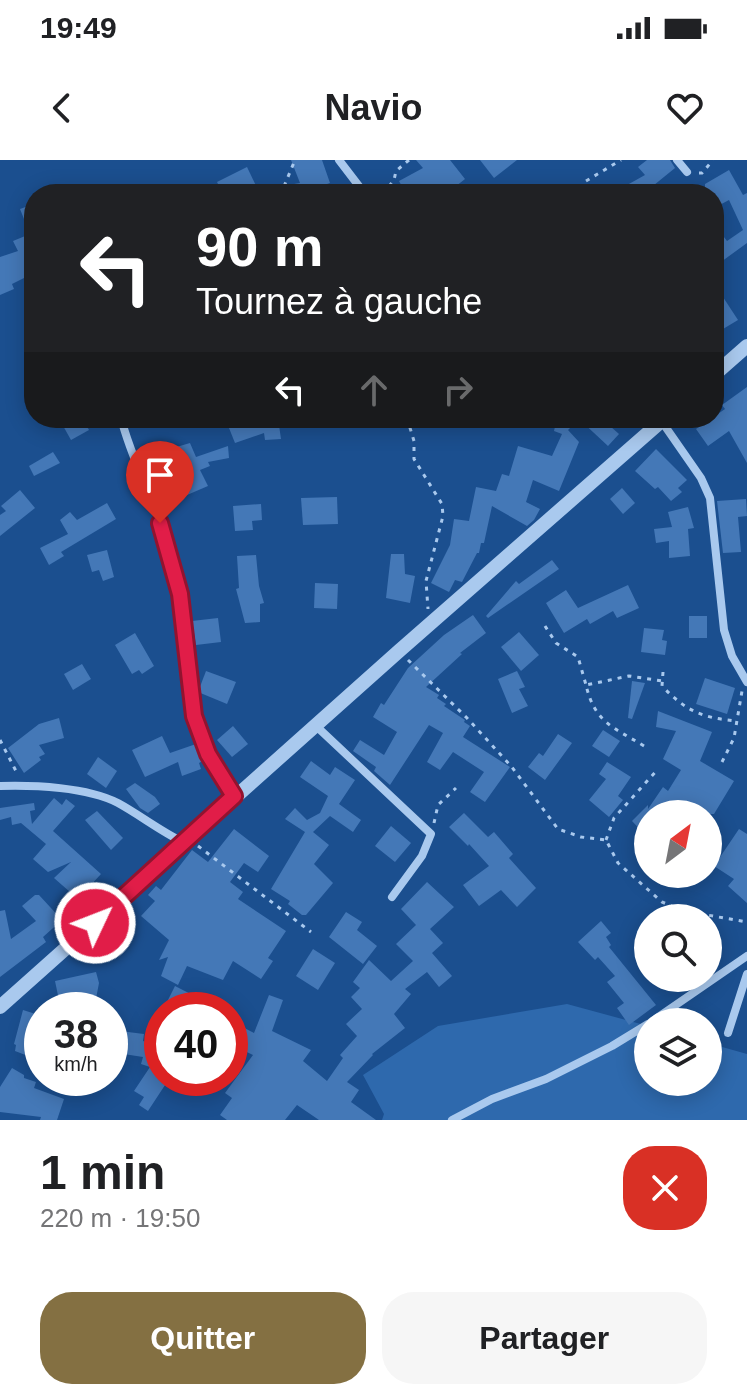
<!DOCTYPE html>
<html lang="fr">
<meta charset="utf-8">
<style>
:root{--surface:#fff;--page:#f6f6f6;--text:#202124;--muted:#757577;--accent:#847042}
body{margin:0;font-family:Arial,sans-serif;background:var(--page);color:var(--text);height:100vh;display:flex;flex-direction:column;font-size:30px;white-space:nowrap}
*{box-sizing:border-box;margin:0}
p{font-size:26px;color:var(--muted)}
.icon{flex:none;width:44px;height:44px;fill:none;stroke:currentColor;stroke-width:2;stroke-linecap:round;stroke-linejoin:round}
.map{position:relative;height:960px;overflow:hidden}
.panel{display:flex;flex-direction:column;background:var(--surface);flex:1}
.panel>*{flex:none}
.hud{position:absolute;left:24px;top:24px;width:700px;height:244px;border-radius:32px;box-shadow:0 4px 20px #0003;background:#202124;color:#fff;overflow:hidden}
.needle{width:52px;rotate:32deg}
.controls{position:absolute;left:634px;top:640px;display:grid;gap:16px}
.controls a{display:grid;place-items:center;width:88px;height:88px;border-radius:50%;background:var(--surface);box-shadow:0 4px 20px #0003;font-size:40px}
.speed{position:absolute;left:24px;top:832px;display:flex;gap:16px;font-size:40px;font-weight:700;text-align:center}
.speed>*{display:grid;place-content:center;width:104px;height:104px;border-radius:50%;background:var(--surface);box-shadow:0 4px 20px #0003;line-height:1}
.speed small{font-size:20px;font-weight:400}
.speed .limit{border:12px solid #d22;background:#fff;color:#111}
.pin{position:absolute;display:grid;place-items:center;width:68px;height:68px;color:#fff;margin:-82px -34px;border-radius:50% 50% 50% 0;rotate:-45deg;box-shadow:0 0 8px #0007}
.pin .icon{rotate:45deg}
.me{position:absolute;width:88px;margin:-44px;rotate:47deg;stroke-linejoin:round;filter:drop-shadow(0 0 6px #0008)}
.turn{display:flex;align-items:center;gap:28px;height:168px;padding:0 40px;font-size:36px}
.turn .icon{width:104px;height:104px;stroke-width:2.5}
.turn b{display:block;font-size:56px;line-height:68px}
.lanes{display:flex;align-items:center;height:76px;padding:0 40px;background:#0003;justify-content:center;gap:40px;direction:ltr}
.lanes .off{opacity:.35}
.round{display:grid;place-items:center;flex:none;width:84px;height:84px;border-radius:32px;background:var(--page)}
.overview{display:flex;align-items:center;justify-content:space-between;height:136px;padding:0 40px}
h1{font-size:48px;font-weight:700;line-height:60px}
.button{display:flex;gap:16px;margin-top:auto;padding:16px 40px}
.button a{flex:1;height:92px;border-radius:32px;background:var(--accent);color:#fff;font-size:32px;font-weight:700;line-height:92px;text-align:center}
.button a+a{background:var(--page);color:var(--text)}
.status{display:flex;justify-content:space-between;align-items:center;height:56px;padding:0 40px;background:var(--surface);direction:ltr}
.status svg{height:22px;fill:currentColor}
header{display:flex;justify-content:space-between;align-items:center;height:104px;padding:0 40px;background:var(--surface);font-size:36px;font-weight:700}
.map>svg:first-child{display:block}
.green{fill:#2e69ad}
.building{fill:#4478b7}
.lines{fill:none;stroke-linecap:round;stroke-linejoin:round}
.path{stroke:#a9c9ee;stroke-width:3;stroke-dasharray:4 6;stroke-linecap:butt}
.minor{stroke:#a9c9ee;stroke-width:8}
.tertiary{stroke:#a9c9ee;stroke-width:14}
.route-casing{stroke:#92132f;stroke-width:20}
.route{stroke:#e11d48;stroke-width:14}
</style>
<div class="status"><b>19:49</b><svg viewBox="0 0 49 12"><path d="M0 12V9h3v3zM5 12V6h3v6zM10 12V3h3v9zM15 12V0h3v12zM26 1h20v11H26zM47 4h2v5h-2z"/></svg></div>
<header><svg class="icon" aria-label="back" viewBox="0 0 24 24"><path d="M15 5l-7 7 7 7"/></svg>Navio<svg class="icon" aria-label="heart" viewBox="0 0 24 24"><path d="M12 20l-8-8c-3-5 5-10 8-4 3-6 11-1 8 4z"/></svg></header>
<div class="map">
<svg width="747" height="960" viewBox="0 0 747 960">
<rect width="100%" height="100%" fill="#1b4f8f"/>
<polygon class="green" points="567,844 648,866 648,922 708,922 708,883 747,894 747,960 382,960 384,954 363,915 438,866"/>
<g class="building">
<polygon points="291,0 322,0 330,23 298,34 294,24 300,23"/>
<polygon points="416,0 450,0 465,19 446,34 406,34 399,21 423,8"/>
<polygon points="480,0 517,0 494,18"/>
<polygon points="647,0 670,0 675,8 643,34 611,34 645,15 638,7"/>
<polygon points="247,7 260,34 223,34 217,22"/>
<polygon points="729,10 743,35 747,33 747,83 714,107 714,64 727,81 743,70 729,40 714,48 714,34 708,34 705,28 705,24"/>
<polygon points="34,44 34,113 12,124 14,129 0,135 0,97 18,91 13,81 30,74 20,49"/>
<polygon points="721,134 738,160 718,172 714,165 714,139"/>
<polygon points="747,227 747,303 729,271 708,286 696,269 725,249 722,245"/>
<polygon points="72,258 82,258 89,270 71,280 62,264"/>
<polygon points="225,258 278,258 281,279 265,280 264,273 235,283"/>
<polygon points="557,258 601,258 619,274 608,286 579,259 568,270 579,282 559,331 533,320 526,342 540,349 534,360 527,366 492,346 484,383 481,383 479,393 477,393 462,422 455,420 449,432 431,423 450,385 454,359 469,361 476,327 496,331 502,314 509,316 518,286 552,296 562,274 554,271"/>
<polygon points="190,283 196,297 228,286 229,298 208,302 210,306 200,310 208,326 187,335 185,330 159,340 152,321 174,314 163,291"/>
<polygon points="656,289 687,320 678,328 682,332 671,341 658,327 655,329 635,311"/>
<polygon points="53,292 60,303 34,316 29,306"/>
<polygon points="622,328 635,343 623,354 610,339"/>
<polygon points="20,330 35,348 0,376 0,355 6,351 1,346"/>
<polygon points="337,337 338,364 303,365 301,338"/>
<polygon points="746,339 747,356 738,357 741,392 723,393 717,341"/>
<polygon points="107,343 116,359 61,392 64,396 49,405 40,388 68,374 60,360 70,352 77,360"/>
<polygon points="261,344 262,360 252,361 253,370 235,371 233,346"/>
<polygon points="688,347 694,368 688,369 690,396 669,398 669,381 656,383 654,369 672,367 668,352"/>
<polygon points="107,390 114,417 103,421 99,410 92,412 87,395"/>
<polygon points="391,394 404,394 405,414 415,416 410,443 386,438"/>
<polygon points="256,395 259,426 264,443 260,444 260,462 245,463 236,429 239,428 237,396"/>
<polygon points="552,400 559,409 488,458 486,456 516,421 519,424"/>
<polygon points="315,423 338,424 337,449 314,448"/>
<polygon points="628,425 639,448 617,458 613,451 590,464 587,459 564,473 546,443 566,430 578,448"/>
<polygon points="473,455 486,473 460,493 462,494 426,527 439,535 437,538 446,544 444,546 465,560 464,562 470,566 463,577 510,607 485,642 470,632 484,612 453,592 440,610 427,602 443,573 429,565 390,625 374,611 376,607 353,591 360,580 384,595 397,572 373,557 381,543 384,545 408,508 444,475"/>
<rect x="689" y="456" width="18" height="22"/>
<polygon points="218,458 221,482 196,485 192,461"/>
<polygon points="644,468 664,470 662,480 667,481 665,495 641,492"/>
<polygon points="519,472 539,495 521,511 501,487"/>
<polygon points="135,473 154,506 142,514 139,510 132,514 115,485"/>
<polygon points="82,504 91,519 73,530 64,514"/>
<polygon points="206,511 236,522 227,544 198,532"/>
<polygon points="517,511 525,527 519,529 528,546 512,553 498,519"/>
<polygon points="705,518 735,528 727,554 696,544"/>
<polygon points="632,521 645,523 632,559 628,558"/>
<polygon points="658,551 712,572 700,601 734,621 714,654 700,654 681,643 674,654 648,654 648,678 632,661 648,645 648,649 663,627 668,631 681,610 663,599 676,571 656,567"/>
<polygon points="59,558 64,578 39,585 45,594 39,597 41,600 24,613 8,588 39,564"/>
<polygon points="233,566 248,584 232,597 217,580"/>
<polygon points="603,570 620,581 609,597 592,586"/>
<polygon points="558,574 572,583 545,620 528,607 539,593 543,596"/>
<polygon points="162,576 170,593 196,584 204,600 199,603 201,609 182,616 178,602 145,617 132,590"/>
<polygon points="98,597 117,611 106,628 87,614"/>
<polygon points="311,601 330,615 335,607 355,620 339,644 361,660 353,672 330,656 313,672 329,685 314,704 333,723 306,755 302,755 288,744 290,741 271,729 305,672 285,659 295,648 307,660 320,653 328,636 300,617"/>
<polygon points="607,602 631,617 618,636 623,640 609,657 589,640 606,619 599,614"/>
<polygon points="135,623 155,637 160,644 148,653 140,648 126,629"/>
<polygon points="54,638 62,645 66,639 75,646 53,671 101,714 78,739 54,718 71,702 48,712 33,699 46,684 21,663 12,665 11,657 0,660 0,648 34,643 35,650 30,651 32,664"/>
<polygon points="97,651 123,678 111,690 85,660"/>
<polygon points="464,653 488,677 494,672 513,694 509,698 536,728 517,747 501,730 479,746 463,725 489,706 469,684 468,686 449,667"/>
<polygon points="391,666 411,683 395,702 375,686"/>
<polygon points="234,669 269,696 258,712 244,703 230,722 243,732 238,739 286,771 268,798 273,801 261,819 233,801 223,820 187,806 178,825 161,816 168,797 159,800 169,780 141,756 155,741 148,735 156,726 161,730 192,690 208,702"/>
<polygon points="739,669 747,674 747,743 728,726 734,719 714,706"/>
<polygon points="427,722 454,747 430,769 443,783 432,793 452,816 439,827 427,812 405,829 411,834 394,854 405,868 372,894 373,895 347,922 359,930 351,942 376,960 319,960 297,945 285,960 227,960 220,955 232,938 225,933 253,895 230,884 230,873 235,863 254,873 269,835 283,840 272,871 311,890 303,901 327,921 343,898 340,895 357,876 346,864 362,849 351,837 360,828 353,822 369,800 391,821 413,801 396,784 416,765 401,749"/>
<polygon points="35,735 39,735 62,760 43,777 46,782 0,817 0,751 5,750 11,779 36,761 22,746"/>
<polygon points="346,752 362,762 357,770 377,786 363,804 329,777"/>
<polygon points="601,761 611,773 606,777 611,785 609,787 656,845 629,865 617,848 624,843 607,822 615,816 598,797 595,800 578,782"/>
<polygon points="313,789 335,803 318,830 296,816"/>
<polygon points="96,812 99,823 94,849 76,844 76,850 61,850 55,821"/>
<polygon points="175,826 222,850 163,850"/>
<polygon points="23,850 42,856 42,892 30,889 28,896 15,891 16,885 14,884"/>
<polygon points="120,871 144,874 143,881 162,887 162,918 196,918 186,934 167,922 148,951 139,945 144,937 134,931 150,907 141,904 143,897 117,893"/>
<polygon points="12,908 24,915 24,918 36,922 34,928 64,939 57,960 40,960 41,957 0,952 0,927"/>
</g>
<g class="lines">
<g class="path">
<polyline points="699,13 702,13 713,0"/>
<polyline points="586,21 621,0"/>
<polyline points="278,34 285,24 295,0"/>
<polyline points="383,34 394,20 396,11 409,0"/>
<polyline points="407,258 414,281 414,299 442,344 443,356 426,421 428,449"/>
<polyline points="545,466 556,483 578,497 586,525"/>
<polyline points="408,500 467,558 511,606 558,669 581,677 606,680 618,703 662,742 684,751 747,762"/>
<path d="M 663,512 L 662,526 C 686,551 702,558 737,561"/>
<polyline points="0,580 18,615"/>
<path d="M 644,586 C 613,567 595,563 586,525 L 629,516 L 662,521"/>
<polyline points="722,602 734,578 742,531"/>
<polyline points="434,663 438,645 456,628"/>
<polyline points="606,680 614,658 658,609"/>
<polyline points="198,686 311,772"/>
</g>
<g class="minor">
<polyline points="339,0 365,34"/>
<polyline points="677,0 687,12"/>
<path d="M 121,258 C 132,302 155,341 168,385 C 184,440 183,497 194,554 C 200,585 218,610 234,636"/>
<polyline points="660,259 701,318 710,338 724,470 732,496 747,522"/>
<polyline points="315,565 431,674 422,696 392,737"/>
<path d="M 0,626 C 34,625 87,627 118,643 C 140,655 160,671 183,682"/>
<polyline points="651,862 747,796"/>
<polyline points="728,873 747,814"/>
<polyline points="452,960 492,939 546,919 612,886 648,864"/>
</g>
<g class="tertiary">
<polyline points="714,215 747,186"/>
<polyline points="0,847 399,491 665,258"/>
</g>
</g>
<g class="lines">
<g class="route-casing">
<polyline id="route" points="95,763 234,636 208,594 194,556 180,434 160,363"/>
</g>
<use href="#route" class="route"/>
</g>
</svg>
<div class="controls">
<a><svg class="needle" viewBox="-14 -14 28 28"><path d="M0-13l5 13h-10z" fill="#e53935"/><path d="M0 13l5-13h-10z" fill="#757577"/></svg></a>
<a><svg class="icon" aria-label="search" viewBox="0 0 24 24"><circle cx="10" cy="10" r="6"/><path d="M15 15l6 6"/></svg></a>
<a><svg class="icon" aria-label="layers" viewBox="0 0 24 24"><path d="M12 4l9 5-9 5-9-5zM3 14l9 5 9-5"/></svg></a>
</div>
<div class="speed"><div>38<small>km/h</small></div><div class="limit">40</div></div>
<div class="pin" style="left:160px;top:363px;background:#d93025"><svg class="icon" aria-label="arrive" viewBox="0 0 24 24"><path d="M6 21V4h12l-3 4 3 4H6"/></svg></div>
<svg class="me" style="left:95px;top:763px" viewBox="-20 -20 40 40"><circle r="17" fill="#e11d48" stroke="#fff" stroke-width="3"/><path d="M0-11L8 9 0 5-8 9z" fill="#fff"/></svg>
<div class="hud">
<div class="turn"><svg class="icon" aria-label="left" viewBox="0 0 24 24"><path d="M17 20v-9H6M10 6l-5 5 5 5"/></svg><div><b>90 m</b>Tournez à gauche</div></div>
<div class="lanes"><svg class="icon" aria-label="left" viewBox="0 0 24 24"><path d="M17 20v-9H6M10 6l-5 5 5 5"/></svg><svg class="icon off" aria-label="ahead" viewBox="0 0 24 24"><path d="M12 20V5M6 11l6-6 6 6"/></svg><svg class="icon off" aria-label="right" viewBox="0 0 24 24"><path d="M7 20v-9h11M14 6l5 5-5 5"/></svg></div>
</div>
</div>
<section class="panel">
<div class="overview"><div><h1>1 min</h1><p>220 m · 19:50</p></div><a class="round" style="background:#d93025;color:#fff"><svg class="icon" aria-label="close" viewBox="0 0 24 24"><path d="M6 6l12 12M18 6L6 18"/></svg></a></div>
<div class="button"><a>Quitter</a><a>Partager</a></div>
</section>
